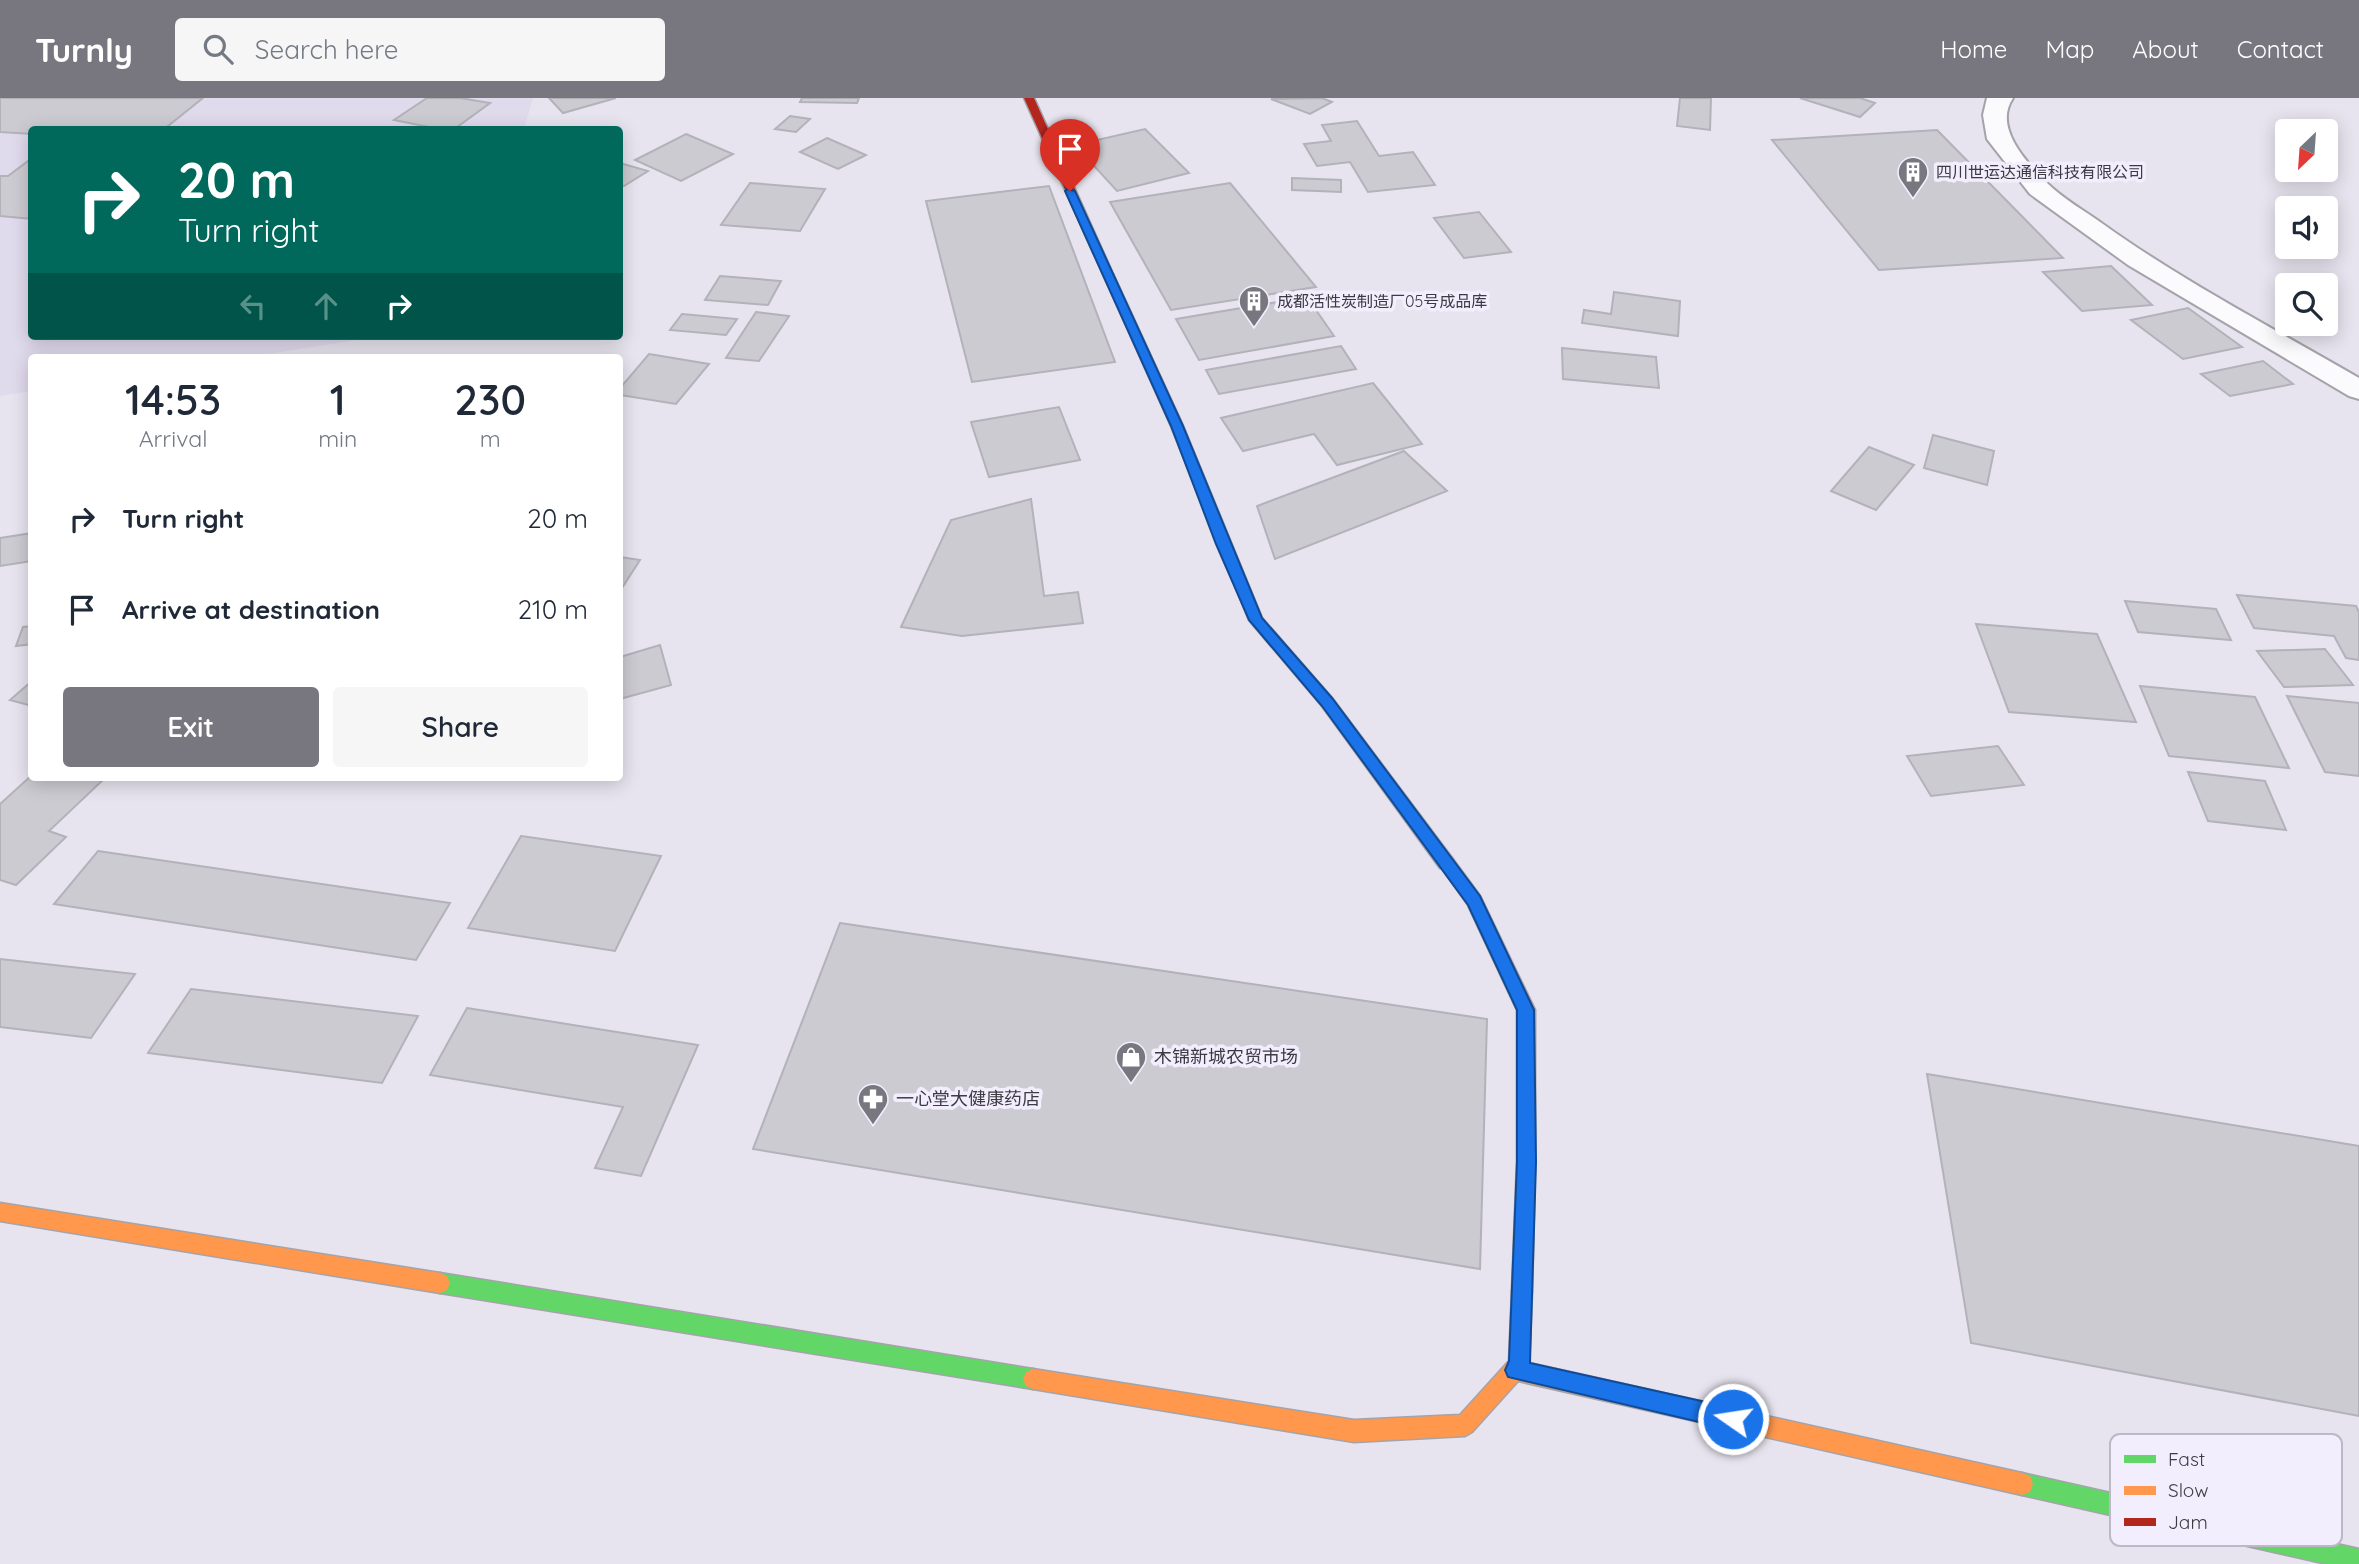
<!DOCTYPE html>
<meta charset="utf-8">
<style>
:root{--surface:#fff;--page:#f6f6f7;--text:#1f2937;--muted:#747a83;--accent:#78767f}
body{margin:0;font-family:Quicksand,"Noto Sans SC",sans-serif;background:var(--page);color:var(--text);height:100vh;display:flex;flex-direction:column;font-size:26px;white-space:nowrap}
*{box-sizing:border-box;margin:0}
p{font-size:23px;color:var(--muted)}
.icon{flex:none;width:38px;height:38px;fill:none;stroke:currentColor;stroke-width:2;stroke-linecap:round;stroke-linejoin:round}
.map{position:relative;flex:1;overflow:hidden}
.side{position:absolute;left:28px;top:256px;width:595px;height:427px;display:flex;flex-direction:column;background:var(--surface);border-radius:7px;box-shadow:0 4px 18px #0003}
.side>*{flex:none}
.top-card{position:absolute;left:28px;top:28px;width:595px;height:214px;border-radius:7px;box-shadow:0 4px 18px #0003;background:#00695c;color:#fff;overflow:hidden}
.needle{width:46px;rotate:205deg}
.tools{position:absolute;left:2275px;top:21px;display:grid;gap:14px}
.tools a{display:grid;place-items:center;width:63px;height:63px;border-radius:7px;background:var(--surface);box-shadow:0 4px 18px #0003;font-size:35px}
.pin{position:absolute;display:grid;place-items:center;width:60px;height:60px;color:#fff;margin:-72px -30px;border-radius:50% 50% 50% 0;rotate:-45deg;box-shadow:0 0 7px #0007}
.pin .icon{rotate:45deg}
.me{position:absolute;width:77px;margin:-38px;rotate:283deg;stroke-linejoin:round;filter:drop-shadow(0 0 5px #0008)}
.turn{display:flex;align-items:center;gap:24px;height:147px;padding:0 35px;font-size:32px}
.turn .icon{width:91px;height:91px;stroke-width:2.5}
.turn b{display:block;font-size:49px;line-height:60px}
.lanes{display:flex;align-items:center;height:66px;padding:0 35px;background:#0003;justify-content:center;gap:35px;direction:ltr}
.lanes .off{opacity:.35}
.eta{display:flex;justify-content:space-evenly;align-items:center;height:119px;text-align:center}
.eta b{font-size:42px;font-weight:600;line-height:49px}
.action{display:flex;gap:14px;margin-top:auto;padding:14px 35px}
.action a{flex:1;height:80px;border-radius:7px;background:var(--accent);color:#fff;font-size:28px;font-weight:600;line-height:80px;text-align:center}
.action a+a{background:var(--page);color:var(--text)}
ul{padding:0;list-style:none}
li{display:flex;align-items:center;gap:21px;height:91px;padding:0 35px}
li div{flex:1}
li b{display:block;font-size:26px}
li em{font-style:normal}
header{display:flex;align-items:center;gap:42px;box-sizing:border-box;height:98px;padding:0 35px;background:var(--accent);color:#fff}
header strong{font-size:33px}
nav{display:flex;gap:38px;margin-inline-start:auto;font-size:24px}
.search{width:490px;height:63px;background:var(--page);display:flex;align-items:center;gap:18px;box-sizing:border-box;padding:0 24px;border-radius:7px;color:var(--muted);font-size:26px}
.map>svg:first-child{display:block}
.built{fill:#e0daed}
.building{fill:#cdcbd2;stroke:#b3b1b9;stroke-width:2}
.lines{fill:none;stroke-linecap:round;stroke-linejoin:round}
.street-casing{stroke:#a5a3aa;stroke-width:4}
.fast-casing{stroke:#a5a3aa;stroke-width:3}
.slow-casing{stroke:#a5a3aa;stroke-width:3}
.jam-casing{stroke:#a5a3aa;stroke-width:3}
.street{fill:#fbfbfd;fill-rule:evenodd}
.fast{fill:#63d668;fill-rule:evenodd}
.slow{fill:#ff974d;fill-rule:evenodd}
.jam{fill:#b3261e;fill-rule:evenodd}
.route{fill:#1a73e8;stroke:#114b97;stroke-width:2}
.labels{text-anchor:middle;stroke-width:7;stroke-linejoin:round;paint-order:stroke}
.far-poi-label{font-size:16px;fill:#3d3b42;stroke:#f3eefd;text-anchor:start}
.poi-label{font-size:18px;fill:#3d3b42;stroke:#f3eefd;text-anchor:start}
.key{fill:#f3eefd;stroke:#bcb8c5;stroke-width:2}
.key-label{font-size:19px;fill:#3d3b42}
</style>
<header>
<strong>Turnly</strong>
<div class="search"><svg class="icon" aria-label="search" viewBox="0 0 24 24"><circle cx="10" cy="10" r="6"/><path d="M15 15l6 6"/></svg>Search here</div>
<nav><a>Home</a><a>Map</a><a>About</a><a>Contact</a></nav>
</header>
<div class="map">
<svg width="2359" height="1466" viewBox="0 0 2359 1466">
<rect width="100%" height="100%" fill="#e7e4ef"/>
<polygon class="built" points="0,0 533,0 524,31 32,32 32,238 382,238 249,259 32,259 31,293 0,298"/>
<g class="building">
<polygon points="0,0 203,0 163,32 32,32 32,36 0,34"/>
<polygon points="427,0 460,0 490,5 453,32 425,32 429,29 394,22"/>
<polygon points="549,0 616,0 563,15"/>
<polygon points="802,0 859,0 857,5 800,4"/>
<polygon points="1322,0 1332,4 1310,16 1271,1"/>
<polygon points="1680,0 1711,0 1710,32 1677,28"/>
<polygon points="1800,0 1860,0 1875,5 1860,19"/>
<polygon points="790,18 810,21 796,34 775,31"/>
<polygon points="1357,23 1379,58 1413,54 1435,87 1368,94 1350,64 1317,68 1304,46 1331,43 1322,27"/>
<polygon points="1145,31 1189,75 1117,93 1075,47"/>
<polygon points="1937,32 2063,160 1879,172 1772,42"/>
<polygon points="686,36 733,56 681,83 635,62"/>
<polygon points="827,40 866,57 838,71 800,54"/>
<polygon points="32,60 32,121 0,118 0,78 8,78"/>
<polygon points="620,65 648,73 624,88 620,87"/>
<polygon points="1292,80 1341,82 1341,94 1292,92"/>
<polygon points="750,85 825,91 800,133 721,127"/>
<polygon points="1230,85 1316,189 1171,212 1110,104"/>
<polygon points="1049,88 1115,264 972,284 926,103"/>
<polygon points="1479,114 1511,154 1464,160 1434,120"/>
<polygon points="2111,168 2152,207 2082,213 2043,174"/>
<polygon points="720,178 781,183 768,207 705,202"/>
<polygon points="1614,194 1680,203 1678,238 1582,225 1584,212 1611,216"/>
<polygon points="1307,199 1334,238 1199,262 1176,221"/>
<polygon points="2188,210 2242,249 2183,261 2131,222"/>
<polygon points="756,214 789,218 759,263 726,260"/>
<polygon points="682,216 737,221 726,237 670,232"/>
<polygon points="1341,248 1356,271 1219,296 1206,272"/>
<polygon points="1562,250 1656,259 1659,290 1563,281"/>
<polygon points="649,256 709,266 676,306 620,297 620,290"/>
<polygon points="2263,263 2293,286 2230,298 2201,276"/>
<polygon points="1373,285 1422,346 1337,367 1314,336 1243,353 1221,320"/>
<polygon points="1059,309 1080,362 989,379 971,324"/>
<polygon points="1933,337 1994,353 1987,387 1924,370"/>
<polygon points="1869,349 1914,367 1876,412 1831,393"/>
<polygon points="1404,353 1447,393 1275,461 1257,408"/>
<polygon points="1031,401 1044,498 1078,494 1083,525 962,538 901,529 951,422"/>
<polygon points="32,435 32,463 0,468 0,440"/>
<polygon points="620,459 640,462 620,493"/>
<polygon points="2237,497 2356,508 2359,514 2359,562 2346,560 2334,538 2254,530"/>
<polygon points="2125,503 2216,511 2231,542 2138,534"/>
<polygon points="1976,526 2097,536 2136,624 2009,614"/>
<polygon points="32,528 32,546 16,548 23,529"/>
<polygon points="660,547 671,587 620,601 620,559"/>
<polygon points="2325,551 2353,587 2284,589 2257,553"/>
<polygon points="32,583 32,608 10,602"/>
<polygon points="2140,588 2255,599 2289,670 2169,658"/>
<polygon points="2287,598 2359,605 2359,678 2325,674"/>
<polygon points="1998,648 2024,687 1931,698 1907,658"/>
<polygon points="2188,674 2265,683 2286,732 2208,723"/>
<polygon points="32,677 32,679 106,679 49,733 66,739 16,787 0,782 0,706"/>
<polygon points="521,738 661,758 615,853 468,830"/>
<polygon points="98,753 450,805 416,862 54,806"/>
<polygon points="840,825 1487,921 1480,1171 753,1051"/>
<polygon points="0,861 135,876 91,940 0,929"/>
<polygon points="191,891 418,918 382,985 148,955"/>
<polygon points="467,910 698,947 641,1078 595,1070 623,1009 430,977"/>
<polygon points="1927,976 2359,1048 2359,1318 1971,1245"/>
</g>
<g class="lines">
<g class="street-casing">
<path id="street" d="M 1987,0 L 2013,0 C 1993,29 2026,64 2047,85 C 2063,101 2085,113 2103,126 C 2184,184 2273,230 2359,280 L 2359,301 L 2349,298 L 2128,167 L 2030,96 L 1987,41 L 1983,17 Z"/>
</g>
<g class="fast-casing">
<g id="fast">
<polygon points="1108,173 1113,176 1183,328 1262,520 1332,600 1452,760 1454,765 1452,770 1440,770 1322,608 1249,522 1171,328 1103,176"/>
<polygon points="440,1175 1033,1271 1040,1274 1043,1281 1040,1288 1033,1291 440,1195 433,1192 430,1185 433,1178"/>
<polygon points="2022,1375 2359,1451 2359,1466 2327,1466 2022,1397 2014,1394 2011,1386 2014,1378"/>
</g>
</g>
<g class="slow-casing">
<g id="slow">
<polygon points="0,1105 440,1175 447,1178 450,1185 447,1192 440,1195 0,1123"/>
<polygon points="1522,1183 1529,1186 1532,1193 1529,1265 2022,1375 2030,1378 2033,1386 2030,1394 2022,1397 1518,1283 1472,1334 1465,1338 1354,1344 1033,1291 1026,1288 1023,1281 1026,1274 1033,1271 1354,1322 1460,1317 1509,1263 1512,1193 1515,1186"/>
</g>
</g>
<g class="jam-casing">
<g id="jam">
<polygon points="1024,0 1034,0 1113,176 1112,178 1103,176"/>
<polygon points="1446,758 1452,760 1480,798 1535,912 1535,1064 1532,1193 1529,1200 1522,1203 1515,1200 1512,1193 1517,1064 1517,912 1468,807 1438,765 1440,760"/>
</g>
</g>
<use href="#street" class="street"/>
<use href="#fast" class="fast"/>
<use href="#slow" class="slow"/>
<use href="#jam" class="jam"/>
</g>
<polygon class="route" points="1067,91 1075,93 1183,328 1262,520 1332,600 1480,798 1534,912 1536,1064 1530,1265 1733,1310 1741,1314 1744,1321 1741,1329 1733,1332 1508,1279 1505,1272 1509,1263 1517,1064 1517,912 1468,807 1322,608 1249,522 1216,446 1171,328 1065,93"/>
<defs>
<g id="building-pin" transform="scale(1.575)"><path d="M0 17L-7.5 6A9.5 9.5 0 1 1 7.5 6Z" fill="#78767f" stroke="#f3eefd"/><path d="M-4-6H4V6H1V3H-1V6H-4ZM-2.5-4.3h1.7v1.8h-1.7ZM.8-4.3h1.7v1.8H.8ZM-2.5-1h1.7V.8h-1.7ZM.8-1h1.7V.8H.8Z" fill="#fff"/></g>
<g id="shop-pin" transform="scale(1.575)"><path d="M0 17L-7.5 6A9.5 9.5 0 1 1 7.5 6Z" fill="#78767f" stroke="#f3eefd"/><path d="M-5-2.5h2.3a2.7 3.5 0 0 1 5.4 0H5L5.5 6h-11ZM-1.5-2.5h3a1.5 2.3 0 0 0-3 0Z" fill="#fff"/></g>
<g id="pharmacy-pin" transform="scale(1.575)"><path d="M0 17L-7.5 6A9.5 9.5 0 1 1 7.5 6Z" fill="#78767f" stroke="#f3eefd"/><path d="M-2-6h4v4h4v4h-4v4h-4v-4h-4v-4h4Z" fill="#fff"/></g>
</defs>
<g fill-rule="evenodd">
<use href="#building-pin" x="1913" y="74"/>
<use href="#building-pin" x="1254" y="203"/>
<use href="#shop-pin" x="1131" y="959"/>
<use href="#pharmacy-pin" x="873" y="1001"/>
</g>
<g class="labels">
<g class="far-poi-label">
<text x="1936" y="80">四川世运达通信科技有限公司</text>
<text x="1277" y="209">成都活性炭制造厂05号成品库</text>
</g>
<g class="poi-label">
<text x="1154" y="965">木锦新城农贸市场</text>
<text x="896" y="1007">一心堂大健康药店</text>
</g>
</g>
<rect x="2110" y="1336" width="232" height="112" rx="10" class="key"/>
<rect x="2124" y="1357" width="32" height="8" fill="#63d668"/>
<rect x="2124" y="1388" width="32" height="9" fill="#ff974d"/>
<rect x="2124" y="1420" width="32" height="8" fill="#b3261e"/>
<g class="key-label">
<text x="2168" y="1368">Fast</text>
<text x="2168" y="1399">Slow</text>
<text x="2168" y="1431">Jam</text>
</g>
</svg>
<div class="tools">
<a><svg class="needle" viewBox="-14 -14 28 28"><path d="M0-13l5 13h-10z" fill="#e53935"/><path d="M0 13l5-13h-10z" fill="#747a83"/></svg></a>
<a><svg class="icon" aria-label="sound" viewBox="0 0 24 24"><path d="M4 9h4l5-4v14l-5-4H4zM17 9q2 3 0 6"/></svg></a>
<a><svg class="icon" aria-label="search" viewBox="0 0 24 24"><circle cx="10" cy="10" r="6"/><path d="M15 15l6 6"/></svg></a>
</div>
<div class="pin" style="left:1070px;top:93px;background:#d93025"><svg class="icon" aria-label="arrive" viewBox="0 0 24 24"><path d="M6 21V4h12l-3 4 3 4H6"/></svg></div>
<svg class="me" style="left:1733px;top:1321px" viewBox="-20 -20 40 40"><circle r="17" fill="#1a73e8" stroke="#fff" stroke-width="3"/><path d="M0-11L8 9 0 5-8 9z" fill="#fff"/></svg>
<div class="top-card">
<div class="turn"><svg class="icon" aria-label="right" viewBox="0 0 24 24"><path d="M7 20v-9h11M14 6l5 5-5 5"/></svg><div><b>20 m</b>Turn right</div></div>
<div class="lanes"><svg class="icon off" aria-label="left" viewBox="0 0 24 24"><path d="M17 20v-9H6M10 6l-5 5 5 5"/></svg><svg class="icon off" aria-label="ahead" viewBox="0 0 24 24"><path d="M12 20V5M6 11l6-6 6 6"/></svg><svg class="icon" aria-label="right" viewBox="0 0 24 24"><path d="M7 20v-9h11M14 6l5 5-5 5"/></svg></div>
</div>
<section class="side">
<div class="eta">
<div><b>14:53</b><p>Arrival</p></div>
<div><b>1</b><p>min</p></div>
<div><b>230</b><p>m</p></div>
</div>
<ul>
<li><svg class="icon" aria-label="right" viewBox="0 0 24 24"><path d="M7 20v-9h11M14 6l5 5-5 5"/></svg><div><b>Turn right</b></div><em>20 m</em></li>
<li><svg class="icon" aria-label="arrive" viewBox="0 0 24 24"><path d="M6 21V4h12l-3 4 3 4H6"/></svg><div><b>Arrive at destination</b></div><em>210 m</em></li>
</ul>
<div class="action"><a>Exit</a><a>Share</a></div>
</section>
</div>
